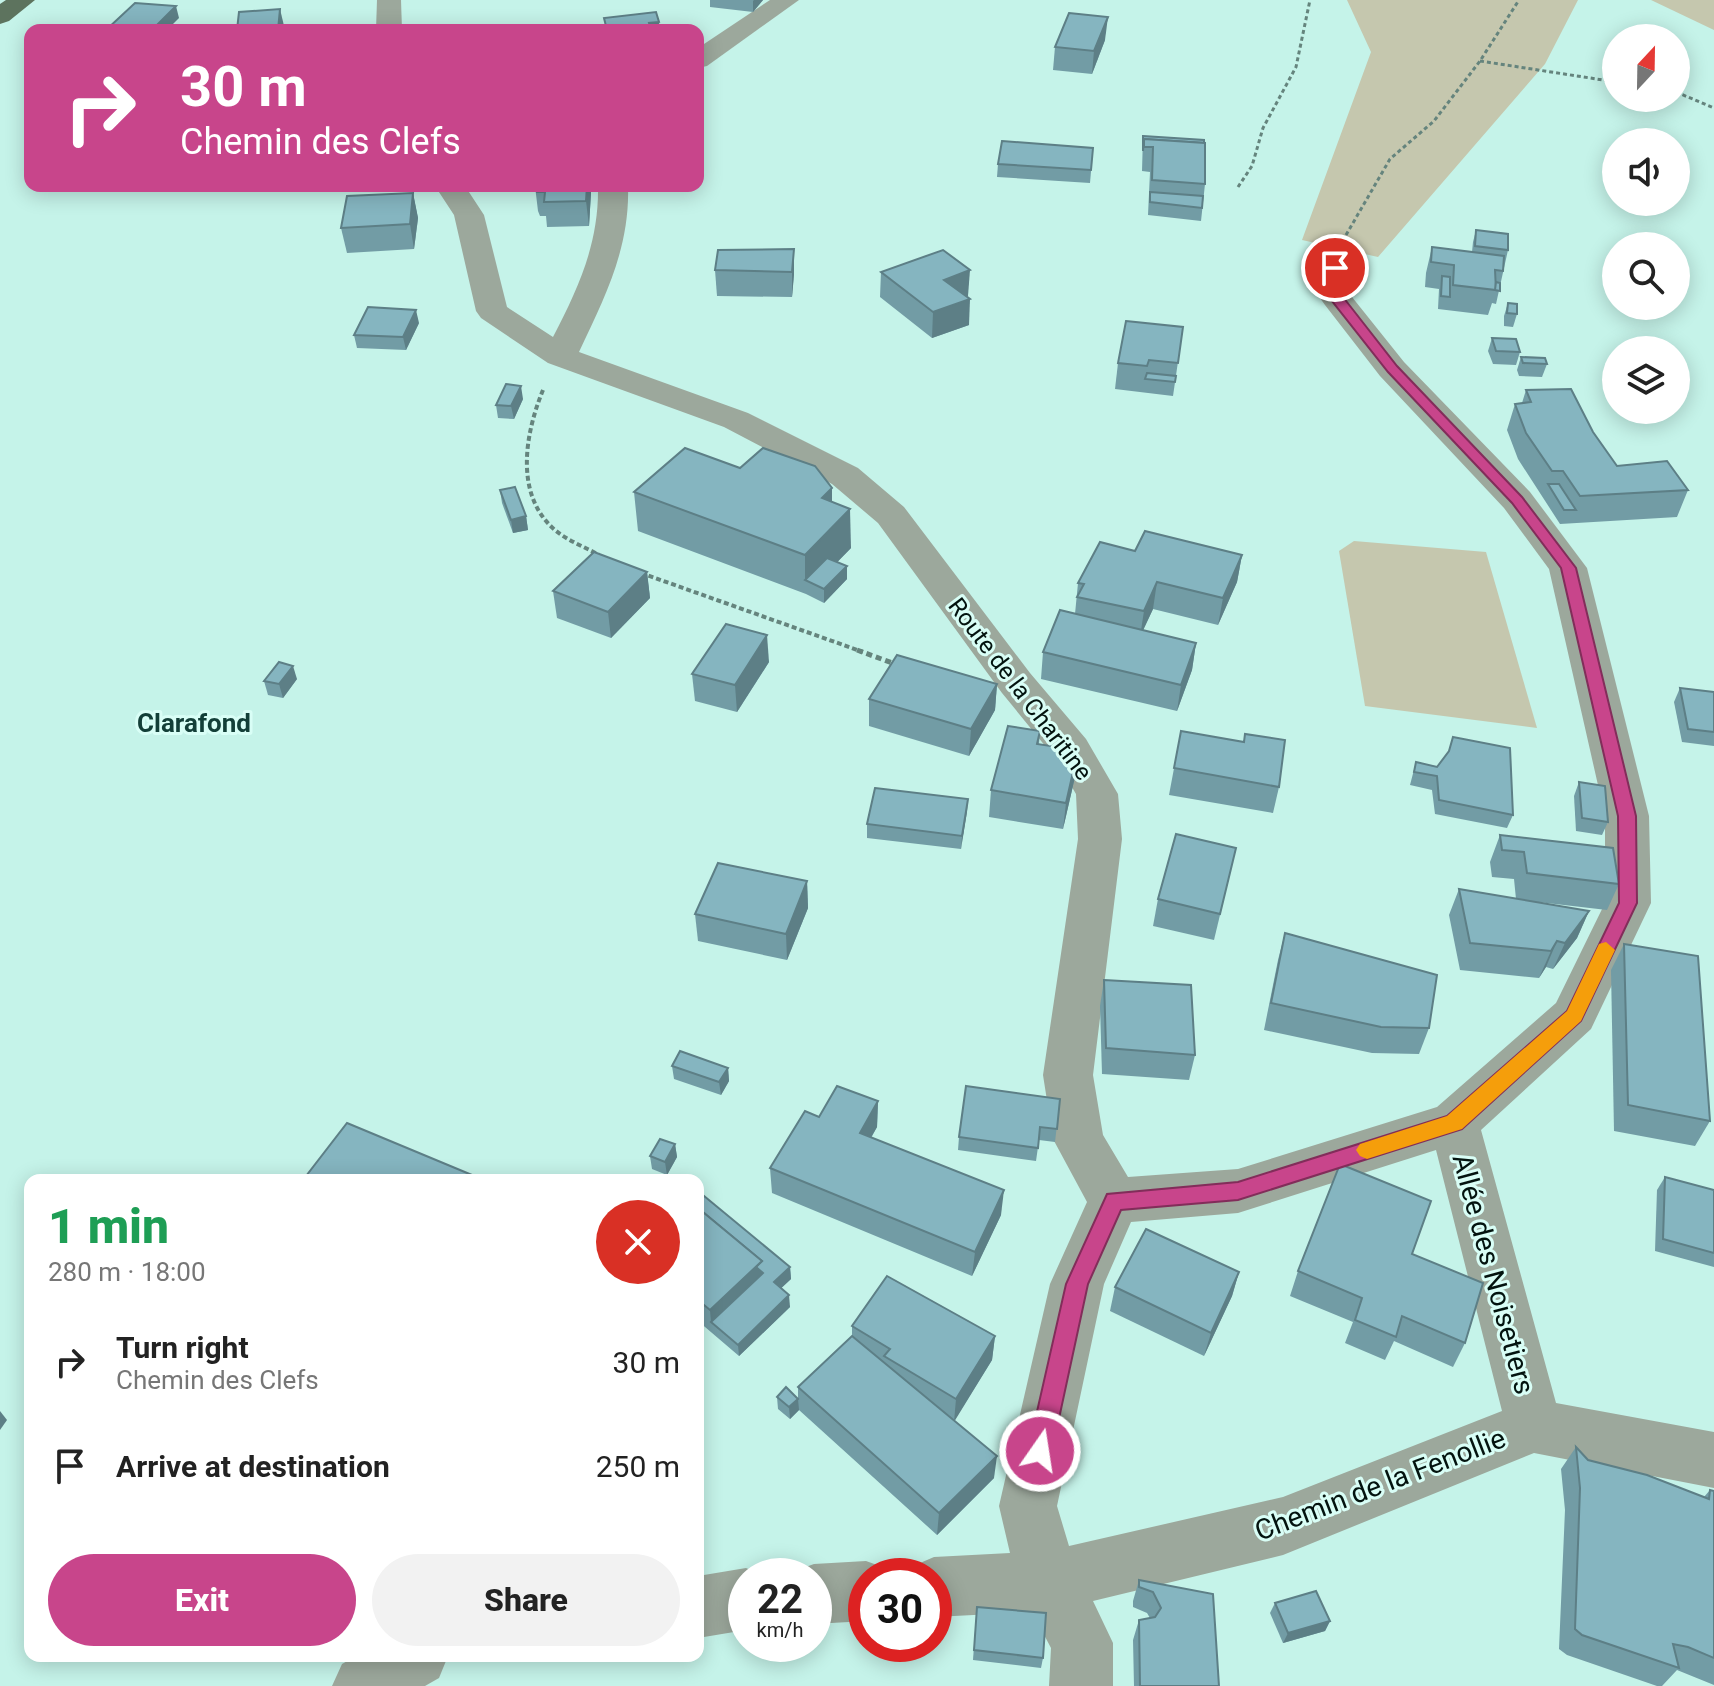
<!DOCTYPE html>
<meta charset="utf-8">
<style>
:root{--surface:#fff;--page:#f2f2f2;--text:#222;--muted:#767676;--accent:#c8458b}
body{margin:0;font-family:Roboto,sans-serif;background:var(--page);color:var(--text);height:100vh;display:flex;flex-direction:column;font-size:30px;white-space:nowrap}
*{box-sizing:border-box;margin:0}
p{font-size:26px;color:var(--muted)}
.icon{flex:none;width:44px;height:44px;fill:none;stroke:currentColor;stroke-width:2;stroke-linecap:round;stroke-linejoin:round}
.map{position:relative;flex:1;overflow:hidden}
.drawer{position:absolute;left:24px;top:1174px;width:680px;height:488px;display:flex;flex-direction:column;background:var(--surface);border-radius:16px;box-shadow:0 4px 20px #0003}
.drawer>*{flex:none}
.guide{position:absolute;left:24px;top:24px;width:680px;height:168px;border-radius:16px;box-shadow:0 4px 20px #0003;background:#c8458b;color:#fff;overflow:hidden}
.needle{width:52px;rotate:22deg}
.fabs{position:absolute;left:1602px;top:24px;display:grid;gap:16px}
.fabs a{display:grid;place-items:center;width:88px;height:88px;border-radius:50%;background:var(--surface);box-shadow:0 4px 20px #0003;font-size:40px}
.speed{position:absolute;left:728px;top:1558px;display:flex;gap:16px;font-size:40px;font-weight:700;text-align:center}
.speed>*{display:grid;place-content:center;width:104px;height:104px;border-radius:50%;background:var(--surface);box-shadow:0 4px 20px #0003;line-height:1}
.speed small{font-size:20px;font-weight:400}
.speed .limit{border:12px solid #d22;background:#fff;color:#111}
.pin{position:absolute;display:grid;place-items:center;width:68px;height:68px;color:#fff;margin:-34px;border:4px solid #fff;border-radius:50%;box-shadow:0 2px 8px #0007}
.me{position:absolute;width:88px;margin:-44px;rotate:13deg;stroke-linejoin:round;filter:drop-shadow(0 0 6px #0008)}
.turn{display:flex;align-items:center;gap:28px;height:168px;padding:0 24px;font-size:36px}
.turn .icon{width:104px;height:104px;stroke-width:2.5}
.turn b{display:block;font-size:56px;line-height:68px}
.round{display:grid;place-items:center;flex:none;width:84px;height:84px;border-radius:42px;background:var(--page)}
.overview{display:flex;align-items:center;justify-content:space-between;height:136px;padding:0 24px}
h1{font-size:48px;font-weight:800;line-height:60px;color:#1e9e55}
.primary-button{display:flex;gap:16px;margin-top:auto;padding:16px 24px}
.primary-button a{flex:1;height:92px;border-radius:48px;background:var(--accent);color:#fff;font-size:32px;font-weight:800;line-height:92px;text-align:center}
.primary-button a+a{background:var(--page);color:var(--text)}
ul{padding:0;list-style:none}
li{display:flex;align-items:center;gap:24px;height:104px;padding:0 24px}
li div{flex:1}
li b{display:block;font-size:30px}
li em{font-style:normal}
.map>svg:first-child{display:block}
.green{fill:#c5c7ae}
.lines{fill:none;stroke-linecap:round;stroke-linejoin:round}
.path-far2{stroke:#65847d;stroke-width:3;stroke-dasharray:4 3;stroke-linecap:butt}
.path-far1{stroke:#65847d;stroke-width:4;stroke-dasharray:5 3;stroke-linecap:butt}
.path{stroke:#65847d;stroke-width:5;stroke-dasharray:6 4;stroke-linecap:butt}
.minor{fill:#9ca89c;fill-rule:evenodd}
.major{fill:#5d735e;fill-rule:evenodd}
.wall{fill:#729ca5}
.shaded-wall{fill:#5d7f86}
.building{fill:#85b5c0;stroke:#5d7f86;stroke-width:2}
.route{fill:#c8458b;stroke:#822d5a;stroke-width:2}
.slow{fill:#f59e0b}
.labels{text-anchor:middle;stroke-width:6;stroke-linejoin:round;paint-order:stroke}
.street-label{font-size:24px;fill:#03130f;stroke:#d9fef6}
.neighbourhood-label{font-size:26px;font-weight:bold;fill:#133f38;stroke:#d9fef6}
.near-street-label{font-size:28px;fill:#03130f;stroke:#d9fef6}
</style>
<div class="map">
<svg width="1714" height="1686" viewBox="0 0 1714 1686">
<rect width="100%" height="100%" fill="#c5f3e9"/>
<g class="green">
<polygon points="1347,0 1578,0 1545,64 1378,257 1302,240 1371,52"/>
<polygon points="1651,0 1714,0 1714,30"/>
<polygon points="1354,541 1486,552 1537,728 1365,706 1339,551"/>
</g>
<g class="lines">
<g class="path-far2">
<polyline points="1480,61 1616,82"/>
<polyline points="1676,92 1714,108"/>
<polyline points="1238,187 1252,166 1263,128 1296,67 1310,0"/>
<polyline points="1346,235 1390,159 1434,121 1480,61 1519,0"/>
</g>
<g class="path-far1">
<path d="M 543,390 C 525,434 514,495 555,530 C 568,541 585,547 599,555"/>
<polyline points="641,573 863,652"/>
</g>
<polyline class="path" points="857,650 895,664"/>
<g class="minor">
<polygon points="377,0 401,0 402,30 376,30"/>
<polygon points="770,0 799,0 707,66 698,68 698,48"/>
<path d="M 435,186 L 465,186 L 484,215 L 507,307 L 553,337 C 579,287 599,243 598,186 L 628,186 C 630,248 605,297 579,352 L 748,413 L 858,468 L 904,507 L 1030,673 L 1086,739 L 1118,794 L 1122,839 L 1093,1075 L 1103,1135 L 1128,1177 L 1238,1169 L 1437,1107 L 1556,1003 L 1605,903 L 1605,816 L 1549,569 L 1504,508 L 1380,376 L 1325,305 L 1320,298 L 1319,268 L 1324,261 L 1346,261 L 1351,268 L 1352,297 L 1404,362 L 1530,492 L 1587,568 L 1649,816 L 1651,903 L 1591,1029 L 1481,1130 L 1556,1403 L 1714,1432 L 1714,1488 L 1534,1453 L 1283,1555 L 1093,1601 L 1113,1643 L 1113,1686 L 1049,1686 L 1051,1648 L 1032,1612 L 934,1617 L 934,1576 L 908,1576 L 913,1566 L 934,1557 L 1010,1553 L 999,1506 L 1050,1284 L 1087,1202 L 1053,1139 L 1043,1075 L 1078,839 L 1076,794 L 1055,758 L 1002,693 L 878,523 L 832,484 L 724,427 L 548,363 L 481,318 L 476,311 L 454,215 ZM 1436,1150 L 1502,1411 L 1283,1497 L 1069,1546 L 1057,1506 L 1104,1284 L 1131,1222 L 1238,1213 Z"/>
<polygon points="866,1561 888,1569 890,1576 866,1576 866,1621 814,1624 814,1576 791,1576 792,1572 814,1564"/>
<polygon points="746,1568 764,1576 746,1576 746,1630 698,1638 698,1576"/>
<polygon points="356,1656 448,1656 439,1678 425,1686 332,1686 342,1664"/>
</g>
<polygon class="major" points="6,0 35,0 9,21 0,24 0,4"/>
</g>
<g class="wall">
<polygon points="710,0 763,0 753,12 710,7"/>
<polygon points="1105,40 1092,74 1053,70 1055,47"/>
<polygon points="1143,136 1205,184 1201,221 1148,215 1150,172 1142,171"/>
<polygon points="1093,148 1090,183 997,177 998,164"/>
<polygon points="535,186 591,193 589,226 547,227 546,216 540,216 538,211"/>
<polygon points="413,193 418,218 414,249 347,253 341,228"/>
<polygon points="1476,230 1508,250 1496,304 1492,303 1488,315 1438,309 1439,289 1425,287 1426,273 1432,247 1472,252 1473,242"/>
<polygon points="794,249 794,274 792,297 717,296 715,270"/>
<polygon points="881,272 968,296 966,296 969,325 932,338 880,297"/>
<polygon points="1508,303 1517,314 1513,327 1504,326 1504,316"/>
<polygon points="419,323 406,350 357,348 354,335"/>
<polygon points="1183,327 1173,396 1115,389 1118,363"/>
<polygon points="1492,338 1520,352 1516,365 1493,364 1488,351"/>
<polygon points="1521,357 1547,364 1542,377 1519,376 1517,370"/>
<polygon points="1526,390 1593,432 1617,466 1688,490 1677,517 1560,524 1518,459 1507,430 1515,404 1522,403"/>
<polygon points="523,399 514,419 498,418 496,405"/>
<polygon points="500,490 526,516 528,530 513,533 502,503"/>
<polygon points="634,492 832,502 851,548 837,562 847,566 847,579 824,603 806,594 638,531"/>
<polygon points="1135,551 1242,555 1237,582 1218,625 1153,609 1143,630 1196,643 1192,670 1177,711 1041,679 1043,652 1075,614 1078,583"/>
<polygon points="647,572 650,598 611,638 557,618 553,591"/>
<polygon points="769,662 737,712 695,701 692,674"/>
<polygon points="297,679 283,698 268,695 264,681"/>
<polygon points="997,684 995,710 969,756 869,726 869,699"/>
<polygon points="1680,688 1714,692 1714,746 1682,742 1674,702"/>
<polygon points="1040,731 1039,744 1075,777 1063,829 989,817 991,790"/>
<polygon points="1181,731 1279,787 1273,813 1169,795"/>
<polygon points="1453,737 1513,815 1507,828 1435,814 1432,790 1410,785 1416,762 1437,767 1448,753"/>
<polygon points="1579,782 1608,822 1602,835 1576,831 1574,796"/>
<polygon points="968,799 961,849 867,838 867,824"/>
<polygon points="1500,835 1619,884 1607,910 1538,902 1589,911 1577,938 1553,969 1546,967 1539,978 1460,970 1449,915 1459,889 1516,899 1514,879 1492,877 1490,862"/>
<polygon points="1236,848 1214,940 1153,926 1158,899"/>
<polygon points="807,881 808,908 787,960 698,941 695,914"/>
<polygon points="1285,933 1429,1028 1419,1054 1372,1053 1264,1030 1278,960"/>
<polygon points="1624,944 1710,1121 1695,1146 1614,1131 1611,970"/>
<polygon points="1104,980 1195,1055 1189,1080 1102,1074 1100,1006"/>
<polygon points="672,1066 728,1068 729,1081 721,1095 674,1079"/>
<polygon points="1060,1099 1055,1142 1039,1140 1036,1161 958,1150 959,1137"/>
<polygon points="878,1101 877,1127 871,1138 1001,1215 972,1276 772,1193 770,1168 819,1117"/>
<polygon points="675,1144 677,1157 667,1175 652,1169 650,1156"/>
<polygon points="1665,1177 1714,1190 1714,1267 1655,1251 1657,1190"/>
<polygon points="698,1191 790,1267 791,1279 781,1288 790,1307 739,1356 698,1321"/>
<polygon points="1412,1254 1465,1343 1453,1367 1394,1341 1385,1360 1345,1343 1353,1322 1290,1296 1298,1271"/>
<polygon points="1239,1272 1232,1296 1204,1356 1110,1311 1115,1287"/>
<polygon points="852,1326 995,1336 992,1360 954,1421 994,1478 937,1535 799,1410 790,1419 778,1409 777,1397 798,1399 798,1387 852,1337"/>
<polygon points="1576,1447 1588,1460 1704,1497 1710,1490 1714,1491 1714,1685 1677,1670 1662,1686 1657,1686 1567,1655 1559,1649 1565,1510 1561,1469"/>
<polygon points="1139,1580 1213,1594 1219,1686 1134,1686 1133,1640 1139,1620 1150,1618 1147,1613 1133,1607 1133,1601"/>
<polygon points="1275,1603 1330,1621 1325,1631 1283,1643 1270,1613"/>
<polygon points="976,1617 1043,1658 1041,1668 973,1660"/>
</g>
<g class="shaded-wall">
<polygon points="754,0 763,0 753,12 753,1"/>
<polygon points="176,6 179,18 167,30 152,30"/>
<polygon points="280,9 285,30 278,30"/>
<polygon points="1108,17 1105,40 1092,74 1094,51"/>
<polygon points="659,22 660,30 649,30 649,23"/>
<polygon points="587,186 591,186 591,193 589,226 586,201"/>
<polygon points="413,193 418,218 414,249 410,224"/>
<polygon points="794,249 794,274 792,297 792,272"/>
<polygon points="970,270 968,296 943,305 944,280"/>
<polygon points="970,299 969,325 932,338 933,312"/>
<polygon points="416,310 419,323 406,350 403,337"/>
<polygon points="521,386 523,399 514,419 511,406"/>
<polygon points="832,488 832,527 822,498"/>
<polygon points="850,509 851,548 815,585 805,580 805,555"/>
<polygon points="526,516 528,530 513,533 511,520"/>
<polygon points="1242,555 1237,582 1218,625 1223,598"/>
<polygon points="847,566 847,579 824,603 824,589"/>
<polygon points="647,572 650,598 611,638 608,612"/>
<polygon points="1157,582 1153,609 1140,637 1144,611"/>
<polygon points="767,635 769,662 737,712 735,685"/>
<polygon points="1196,643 1192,670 1177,711 1181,685"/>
<polygon points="293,666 297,679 283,698 279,684"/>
<polygon points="997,684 995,710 969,756 971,729"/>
<polygon points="1078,750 1075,777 1063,829 1066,803"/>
<polygon points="968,799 967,812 961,849 962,836"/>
<polygon points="807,881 808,908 787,960 786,934"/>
<polygon points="1589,911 1577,938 1553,969 1565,943"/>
<polygon points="1557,941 1546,967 1539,978 1551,951"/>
<polygon points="728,1068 729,1081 721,1095 719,1082"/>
<polygon points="878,1101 877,1127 859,1158 860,1133"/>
<polygon points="675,1144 677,1157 667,1175 665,1162"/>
<polygon points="1004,1190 1001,1215 972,1276 975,1252"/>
<polygon points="762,1261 764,1285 711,1322 710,1310"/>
<polygon points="790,1267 791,1279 775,1294 774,1282"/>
<polygon points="1239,1272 1232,1296 1204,1356 1211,1333"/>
<polygon points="789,1295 790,1307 739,1356 738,1345"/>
<polygon points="995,1336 992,1360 954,1422 956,1399"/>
<polygon points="798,1399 799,1410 790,1419 789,1407"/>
<polygon points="0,1411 7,1420 0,1430"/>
<polygon points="997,1456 994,1478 937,1535 939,1513"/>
<polygon points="1330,1621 1325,1631 1283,1643 1288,1633"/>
</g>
<g class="building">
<polygon points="135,3 176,6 152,30 106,30"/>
<polygon points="280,9 278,30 237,30 239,12"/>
<polygon points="656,12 659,22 649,23 651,30 572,29 606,26 604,18"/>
<polygon points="1069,13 1108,17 1094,51 1055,47"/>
<polygon points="1143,136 1204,140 1204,143 1144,139 1143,151"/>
<polygon points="1144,139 1205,143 1205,184 1152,180 1153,147 1144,147"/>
<polygon points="1002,141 1093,148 1091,170 998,164"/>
<polygon points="535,186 587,186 586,201 544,202 545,192 537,192"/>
<polygon points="1150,192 1203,196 1202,208 1150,202"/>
<polygon points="413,193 410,224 341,228 347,196"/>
<polygon points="1476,230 1508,234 1508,250 1475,246"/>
<polygon points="1432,247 1504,256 1503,271 1495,270 1496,290 1453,285 1454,265 1431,262"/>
<polygon points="794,249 792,272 715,270 718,250"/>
<polygon points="943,250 970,270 944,280 970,299 933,312 881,272"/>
<polygon points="1442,276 1450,277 1450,297 1441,296"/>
<polygon points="1496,282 1500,283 1500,291 1495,290"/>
<polygon points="1508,303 1517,304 1517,314 1507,313"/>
<polygon points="368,307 416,310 403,337 354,335"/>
<polygon points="1126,321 1183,327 1178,363 1149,360 1147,366 1118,363"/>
<polygon points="1492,338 1516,339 1520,352 1496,351"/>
<polygon points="1521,357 1545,358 1547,364 1523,363"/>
<polygon points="1147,373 1176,376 1175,382 1145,379"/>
<polygon points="506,384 521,386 511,406 496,405"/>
<polygon points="1571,389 1593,432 1617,466 1667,461 1688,490 1580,496 1563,471 1552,471 1526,433 1515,404 1531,402 1526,390"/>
<polygon points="685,448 740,468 763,448 815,466 832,488 822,498 850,509 805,555 634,492"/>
<polygon points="1548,484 1559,484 1576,510 1564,510"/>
<polygon points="515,487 526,516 511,520 500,490"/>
<polygon points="1145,531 1242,555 1223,598 1157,582 1144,611 1077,597 1084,584 1078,583 1100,542 1135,551"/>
<polygon points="594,552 647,572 608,612 553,591"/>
<polygon points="827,558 847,566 824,589 805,580"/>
<polygon points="1060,610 1196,643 1181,685 1043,652"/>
<polygon points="726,624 767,635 735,685 692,674"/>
<polygon points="897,655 997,684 971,729 869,699"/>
<polygon points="279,662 293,666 279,684 264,681"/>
<polygon points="1680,688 1714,692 1714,732 1688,729"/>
<polygon points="1008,726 1040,731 1037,744 1078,750 1066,803 991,790"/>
<polygon points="1181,731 1244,742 1245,734 1285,740 1279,787 1174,768"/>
<polygon points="1453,737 1510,748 1513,815 1439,800 1437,776 1414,772 1416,762 1437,767 1449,751"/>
<polygon points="1579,782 1605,786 1608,822 1582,818"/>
<polygon points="875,788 968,799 962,836 867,824"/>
<polygon points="1176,834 1236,848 1220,914 1158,899"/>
<polygon points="1500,835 1613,848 1619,884 1527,873 1524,852 1502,850"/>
<polygon points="718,863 807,881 786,934 695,914"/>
<polygon points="1459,889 1589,911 1565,943 1557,941 1551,951 1470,943"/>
<polygon points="1285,933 1437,975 1429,1028 1381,1027 1271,1003"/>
<polygon points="1624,944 1698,956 1710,1121 1628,1105"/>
<polygon points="1104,980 1191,985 1195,1055 1106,1048"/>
<polygon points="680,1051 728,1068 719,1082 672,1066"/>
<polygon points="837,1086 878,1101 860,1133 1004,1190 975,1252 770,1168 805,1111 819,1117"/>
<polygon points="966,1086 1060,1099 1057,1129 1040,1127 1038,1148 959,1137"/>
<polygon points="347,1123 484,1180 303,1180"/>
<polygon points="660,1139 675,1144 665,1162 650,1156"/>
<polygon points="1340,1164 1431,1201 1412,1254 1483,1283 1465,1343 1402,1316 1396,1337 1355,1320 1362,1298 1298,1271"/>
<polygon points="1665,1177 1714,1190 1714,1253 1663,1239"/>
<polygon points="698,1191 790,1267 774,1282 789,1295 738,1345 711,1322 763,1273 756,1267 762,1261 698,1208"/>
<polygon points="698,1208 762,1261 710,1310 698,1300"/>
<polygon points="1146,1229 1239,1272 1211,1333 1115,1287"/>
<polygon points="887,1276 995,1336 956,1399 884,1356 890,1349 852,1326"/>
<polygon points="852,1336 997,1456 939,1513 798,1387"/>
<polygon points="786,1387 798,1399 789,1407 777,1397"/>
<polygon points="1576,1447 1588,1460 1647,1475 1709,1499 1710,1490 1714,1491 1714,1658 1688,1647 1673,1644 1679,1668 1582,1635 1575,1629 1580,1488"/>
<polygon points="1139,1580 1213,1594 1219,1686 1140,1686 1139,1620 1155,1617 1161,1608 1153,1592 1139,1587"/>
<polygon points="1316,1591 1330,1621 1288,1633 1275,1603"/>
<polygon points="977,1607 1046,1613 1043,1658 974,1650"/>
</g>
<polygon class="route" points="1335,264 1341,268 1343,297 1397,366 1522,497 1576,568 1636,816 1637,903 1581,1021 1462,1129 1238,1200 1121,1210 1088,1284 1052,1451 1048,1459 1040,1462 1032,1459 1028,1451 1066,1284 1107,1194 1238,1182 1447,1116 1567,1011 1619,903 1618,816 1561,568 1512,503 1388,372 1332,301 1328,268"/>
<polygon class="slow" points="1606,942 1615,950 1581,1021 1462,1129 1367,1159 1360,1156 1356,1150 1360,1144 1447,1116 1567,1011 1599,944"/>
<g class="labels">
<g class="street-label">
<text transform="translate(1020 689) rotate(53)" y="8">Route de la Charitine</text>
</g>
<g class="neighbourhood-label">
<text x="194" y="732">Clarafond</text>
</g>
<g class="near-street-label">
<text transform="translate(1494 1274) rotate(75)" y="10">Allée des Noisetiers</text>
<text transform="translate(1380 1484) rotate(-21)" y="10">Chemin de la Fenollie</text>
</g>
</g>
</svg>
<div class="fabs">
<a><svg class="needle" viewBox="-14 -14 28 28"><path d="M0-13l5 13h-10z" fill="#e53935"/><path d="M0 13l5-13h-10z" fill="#767676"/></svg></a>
<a><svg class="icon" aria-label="sound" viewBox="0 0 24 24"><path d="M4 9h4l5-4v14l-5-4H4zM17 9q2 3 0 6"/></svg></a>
<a><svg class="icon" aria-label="search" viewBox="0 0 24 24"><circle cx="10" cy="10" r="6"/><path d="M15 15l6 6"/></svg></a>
<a><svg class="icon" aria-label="layers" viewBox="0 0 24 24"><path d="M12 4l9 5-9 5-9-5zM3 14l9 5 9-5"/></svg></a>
</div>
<div class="speed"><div>22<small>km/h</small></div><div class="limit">30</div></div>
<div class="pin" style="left:1335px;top:268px;background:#d93025"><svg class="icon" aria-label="arrive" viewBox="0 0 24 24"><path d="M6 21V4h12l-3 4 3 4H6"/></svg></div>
<svg class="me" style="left:1040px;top:1451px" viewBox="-20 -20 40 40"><circle r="17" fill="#c8458b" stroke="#fff" stroke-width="3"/><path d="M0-11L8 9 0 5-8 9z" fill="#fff"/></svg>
<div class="guide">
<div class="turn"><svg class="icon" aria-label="right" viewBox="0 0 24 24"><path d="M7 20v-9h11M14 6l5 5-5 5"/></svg><div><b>30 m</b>Chemin des Clefs</div></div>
</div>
<section class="drawer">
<div class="overview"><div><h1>1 min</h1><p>280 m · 18:00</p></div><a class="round" style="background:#d93025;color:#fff"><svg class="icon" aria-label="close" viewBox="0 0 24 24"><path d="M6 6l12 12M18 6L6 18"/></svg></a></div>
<ul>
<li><svg class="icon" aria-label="right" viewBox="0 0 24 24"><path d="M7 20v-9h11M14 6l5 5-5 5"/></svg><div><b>Turn right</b><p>Chemin des Clefs</p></div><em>30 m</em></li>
<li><svg class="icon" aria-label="arrive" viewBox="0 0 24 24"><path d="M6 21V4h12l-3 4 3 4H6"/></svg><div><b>Arrive at destination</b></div><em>250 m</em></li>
</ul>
<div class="primary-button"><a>Exit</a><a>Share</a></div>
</section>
</div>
